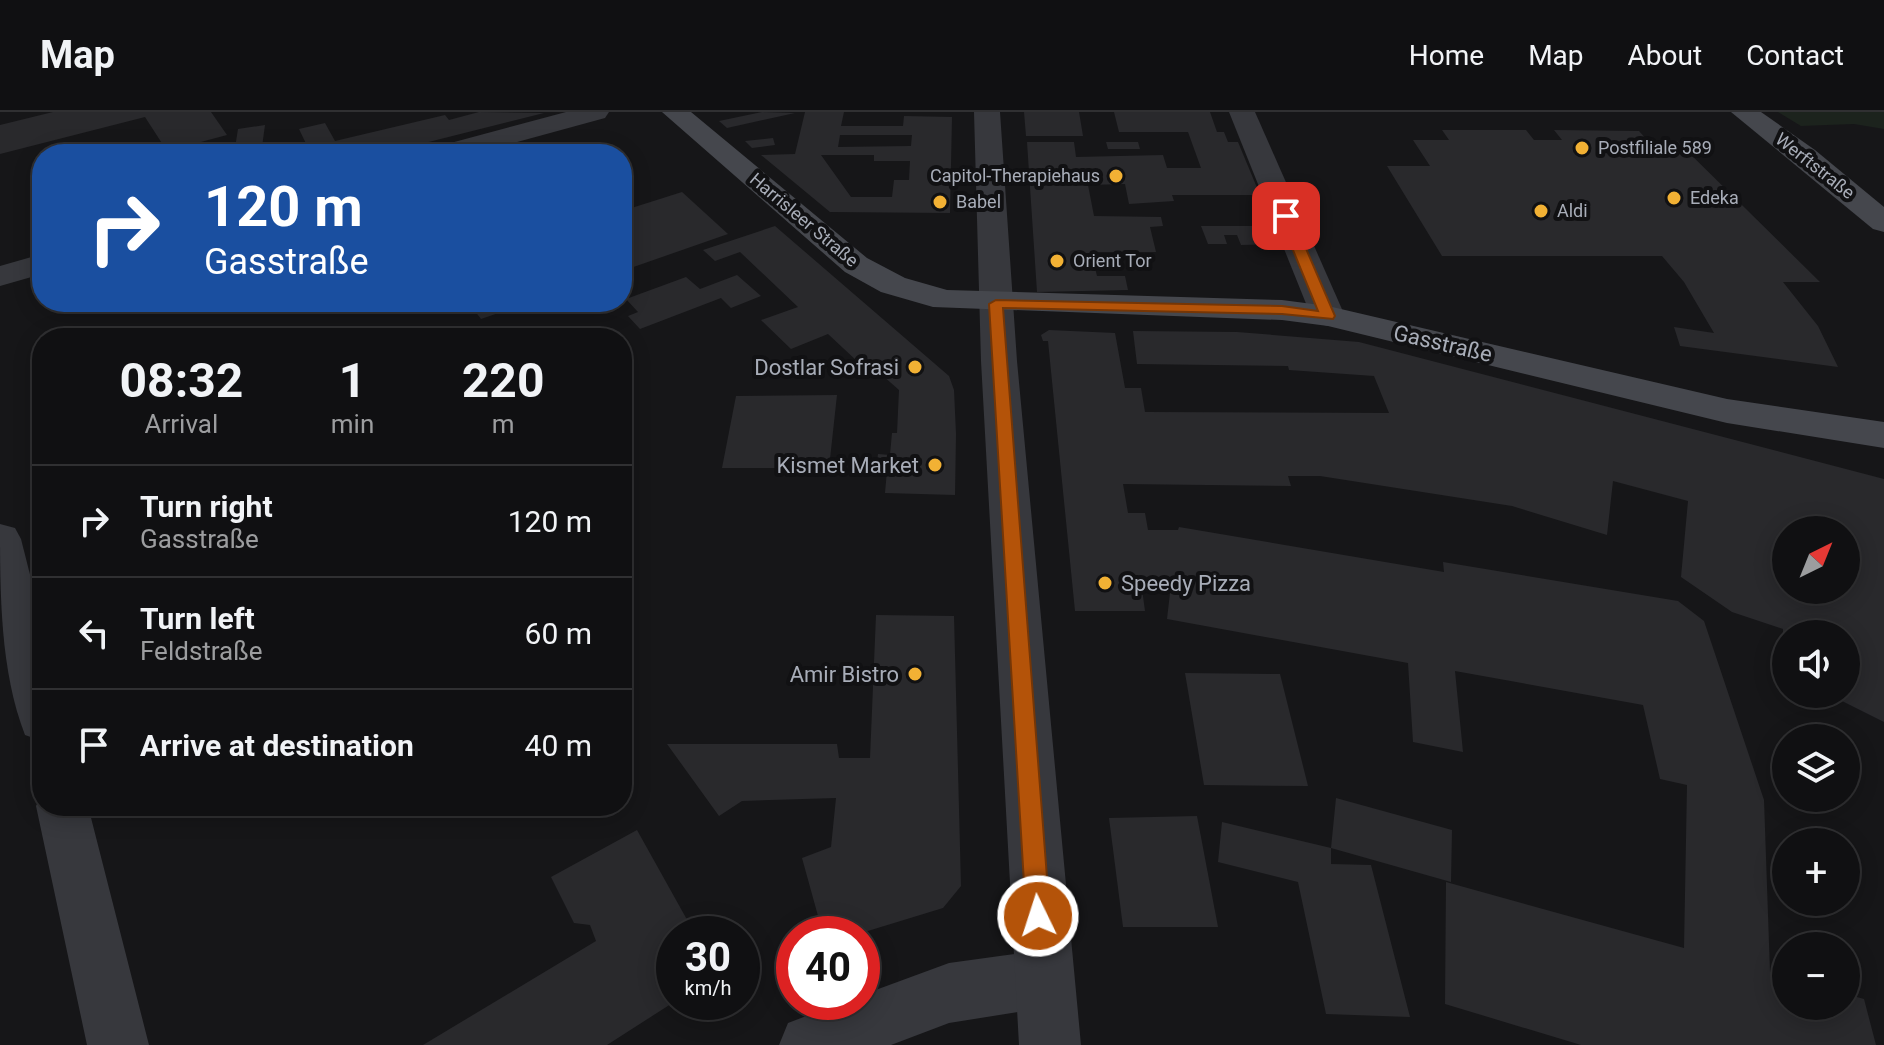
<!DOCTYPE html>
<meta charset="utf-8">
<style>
:root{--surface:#101012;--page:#19191b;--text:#f1f3f6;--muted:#9c9d9f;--line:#303032}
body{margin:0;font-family:Roboto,sans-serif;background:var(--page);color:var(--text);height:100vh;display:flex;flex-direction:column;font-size:30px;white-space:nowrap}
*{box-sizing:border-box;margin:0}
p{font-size:26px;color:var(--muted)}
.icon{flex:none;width:44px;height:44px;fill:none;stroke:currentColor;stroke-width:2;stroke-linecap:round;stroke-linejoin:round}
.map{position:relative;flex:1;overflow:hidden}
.details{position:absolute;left:32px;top:216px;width:600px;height:488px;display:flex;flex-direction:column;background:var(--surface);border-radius:32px;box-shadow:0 4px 20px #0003,0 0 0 2px var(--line)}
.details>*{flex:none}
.hud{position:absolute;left:32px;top:32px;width:600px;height:168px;border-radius:32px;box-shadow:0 4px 20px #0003,0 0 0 2px var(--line);background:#1a4fa0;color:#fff;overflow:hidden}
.needle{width:52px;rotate:43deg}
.tools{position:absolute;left:1772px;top:404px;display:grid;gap:16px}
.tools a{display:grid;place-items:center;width:88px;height:88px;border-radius:50%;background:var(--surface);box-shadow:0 4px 20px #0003,0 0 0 2px var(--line);font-size:40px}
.speed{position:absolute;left:656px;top:804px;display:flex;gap:16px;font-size:40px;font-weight:700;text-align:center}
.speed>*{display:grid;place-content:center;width:104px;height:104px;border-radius:50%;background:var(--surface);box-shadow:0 4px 20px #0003,0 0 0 2px var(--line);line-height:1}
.speed small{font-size:20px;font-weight:400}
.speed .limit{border:12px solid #d22;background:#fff;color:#111}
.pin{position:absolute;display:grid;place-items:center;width:68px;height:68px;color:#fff;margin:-34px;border-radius:16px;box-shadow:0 4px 12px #0006}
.me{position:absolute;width:88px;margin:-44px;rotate:356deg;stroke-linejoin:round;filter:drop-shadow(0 0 6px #0008)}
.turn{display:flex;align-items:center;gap:28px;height:168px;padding:0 40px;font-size:36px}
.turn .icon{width:104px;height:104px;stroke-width:2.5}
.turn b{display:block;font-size:56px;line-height:68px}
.eta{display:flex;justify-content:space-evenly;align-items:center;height:136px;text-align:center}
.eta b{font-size:48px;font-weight:700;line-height:56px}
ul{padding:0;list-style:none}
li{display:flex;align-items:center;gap:24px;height:112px;padding:0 40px;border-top:2px solid var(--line)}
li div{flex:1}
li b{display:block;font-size:30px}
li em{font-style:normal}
header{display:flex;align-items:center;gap:48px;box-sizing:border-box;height:112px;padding:0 40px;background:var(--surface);border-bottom:2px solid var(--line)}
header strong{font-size:38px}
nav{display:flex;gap:44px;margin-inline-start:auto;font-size:28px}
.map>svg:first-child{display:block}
.green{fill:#1c231d}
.building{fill:#29292c;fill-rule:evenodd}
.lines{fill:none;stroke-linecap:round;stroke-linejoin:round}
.minor{fill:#37383d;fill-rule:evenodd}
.tertiary{fill:#37383d;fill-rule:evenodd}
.secondary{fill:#45474d;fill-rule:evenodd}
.route{fill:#b45309;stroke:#753606;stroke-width:2}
.poi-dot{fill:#f2b134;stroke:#111113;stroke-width:3}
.labels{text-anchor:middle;stroke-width:8;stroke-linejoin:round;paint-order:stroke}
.far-poi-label{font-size:18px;fill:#a8adb8;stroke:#111113;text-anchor:start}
.far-street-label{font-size:18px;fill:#a8adb8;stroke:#111113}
.street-label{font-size:22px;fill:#a8adb8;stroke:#111113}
.poi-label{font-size:22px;fill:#a8adb8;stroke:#111113;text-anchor:end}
</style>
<header>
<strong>Map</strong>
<nav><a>Home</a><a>Map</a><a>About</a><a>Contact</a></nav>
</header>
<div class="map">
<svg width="1884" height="933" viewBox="0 0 1884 933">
<rect width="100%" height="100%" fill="#161618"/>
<polygon class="green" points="1778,0 1884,0 1884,17 1854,12 1801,14"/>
<g class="building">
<polygon points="53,0 211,0 227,23 167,39 145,5 0,42 0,13"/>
<polygon points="479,0 544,1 381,42 311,42 299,17 325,11 335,29 445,3 449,8"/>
<polygon points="762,0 795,1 727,16 719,9"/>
<path d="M 805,0 L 844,0 L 841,14 L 903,14 L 904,4 L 952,5 L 950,101 L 830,100 L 761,43 L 795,42 ZM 840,23 L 912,23 L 911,34 L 838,35 ZM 821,43 L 874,43 L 874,49 L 910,49 L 909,68 L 894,68 L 892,85 L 851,85 Z"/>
<polygon points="1024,0 1079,0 1083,24 1026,24"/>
<polygon points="1114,0 1210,0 1217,20 1224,20 1228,30 1238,30 1260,83 1172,83 1174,89 1129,92 1125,72 1088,73 1094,104 1161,105 1163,114 1150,115 1156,140 1091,140 1097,164 1125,164 1128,178 1037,180 1027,30 1074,30 1076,45 1163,43 1167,56 1201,56 1188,20 1119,20"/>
<polygon points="265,13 261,42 234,42 238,17"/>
<polygon points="1442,18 1526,18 1534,28 1562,28 1554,18 1639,19 1648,29 1677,29 1820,170 1783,170 1818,214 1838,255 1680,234 1674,215 1714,221 1684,170 1662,144 1442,144 1387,54 1430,54 1413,28 1449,28"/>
<polygon points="773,26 775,33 752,36 745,29"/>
<polygon points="1106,30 1138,30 1140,37 1108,37"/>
<polygon points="682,80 728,122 622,159 622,99"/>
<polygon points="775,114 949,264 954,278 956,322 955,383 885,381 887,359 876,359 878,342 890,343 892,321 897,321 899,278 865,248 858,250 828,222 791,237 761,208 798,195 740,140 715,149 703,138"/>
<polygon points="1201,114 1273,114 1281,132 1241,133 1237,123 1224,123 1227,132 1208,132"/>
<polygon points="737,163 761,184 731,196 721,186 640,217 628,204 638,200 626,187 686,165 700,177"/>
<polygon points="468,190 530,190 481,207"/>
<path d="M 1049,218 L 1115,221 L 1125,276 L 1141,276 L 1145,300 L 1389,301 L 1374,264 L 1289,258 L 1288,254 L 1137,252 L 1133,219 L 1237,220 L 1359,230 L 1884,367 L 1884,610 L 1828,582 L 1846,582 L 1846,522 L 1786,522 L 1783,540 L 1783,517 L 1732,500 L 1681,465 L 1688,389 L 1613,369 L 1607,423 L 1512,394 L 1320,364 L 1288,364 L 1291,374 L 1123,372 L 1128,401 L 1145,401 L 1148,418 L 1178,418 L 1179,415 L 1444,460 L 1443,450 L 1678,489 L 1704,509 L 1764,688 L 1770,860 L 1786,865 L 1786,894 L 1846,894 L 1846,882 L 1864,887 L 1876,933 L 1581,933 L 1445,892 L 1446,770 L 1684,836 L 1687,673 L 1660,667 L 1643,593 L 1455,559 L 1463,640 L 1413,630 L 1408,551 L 1167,507 L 1170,481 L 1142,477 L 1145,499 L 1075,499 L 1048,229 L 1043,229 L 1041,223 ZM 1786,418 L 1846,418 L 1846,478 L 1786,478 Z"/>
<polygon points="837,283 829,356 722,356 736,284"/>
<polygon points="876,503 954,504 961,774 943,796 858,822 823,822 802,746 831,735 836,686 742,689 719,704 667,632 837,632 839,646 870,646"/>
<polygon points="1185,561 1280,562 1308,674 1204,673"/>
<polygon points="1336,686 1452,718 1451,770 1331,736 1331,752 1371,753 1410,905 1326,902 1298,770 1218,750 1222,710 1331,736"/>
<polygon points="1197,704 1218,815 1123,815 1109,706"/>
<polygon points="637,718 695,822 674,822 674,890 607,933 423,933 596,829 590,813 574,811 551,765"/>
</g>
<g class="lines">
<g class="minor">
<polygon points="566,0 609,0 605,6 473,42 428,42 432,36"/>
<polygon points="1229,0 1255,0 1345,204 1340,211 1328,214 1316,211 1311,204"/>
<polygon points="42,142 42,162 0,174 0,154"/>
<path d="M 0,412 L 15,416 L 21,427 L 42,510 L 42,629 L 25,623 C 0,559 0,481 0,412 Z"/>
<polygon points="42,681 42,694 88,694 149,933 87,933 36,694"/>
<polygon points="1043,838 1064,846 1073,867 1064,888 1043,896 949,911 891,933 779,933 788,911 843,890 862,890 862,883 949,851"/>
</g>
<polygon class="tertiary" points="974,0 1000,0 1017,249 1081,933 1019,933 981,249"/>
<g class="secondary">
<polygon points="662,0 691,0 867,146 905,166 947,178 1282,188 1328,194 1727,287 1884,310 1884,336 1727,311 1328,214 1282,208 933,195 881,180 845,160"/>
<polygon points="1731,0 1761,0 1815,38 1884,95 1884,120 1873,117"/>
</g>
</g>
<polygon class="route" points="1286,100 1292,104 1335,204 1333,207 1282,202 1003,196 1050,804 1046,812 1038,816 1030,812 1026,804 989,192 996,188 1282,194 1318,199 1279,104"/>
<g class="poi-dot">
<circle cx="1582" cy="36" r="8"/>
<circle cx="1116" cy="64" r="8"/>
<circle cx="1674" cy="86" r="8"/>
<circle cx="940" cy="90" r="8"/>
<circle cx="1541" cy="99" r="8"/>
<circle cx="1057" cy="149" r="8"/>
<circle cx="915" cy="255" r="8"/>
<circle cx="935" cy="353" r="8"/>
<circle cx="1105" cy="471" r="8"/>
<circle cx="915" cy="562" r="8"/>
</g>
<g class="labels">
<g class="far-poi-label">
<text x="1598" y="42">Postfiliale 589</text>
<text x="1100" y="70" text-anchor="end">Capitol-Therapiehaus</text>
<text x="1690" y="92">Edeka</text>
<text x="956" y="96">Babel</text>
<text x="1557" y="105">Aldi</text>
<text x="1073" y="155">Orient Tor</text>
</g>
<g class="far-street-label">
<text transform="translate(1815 54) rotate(38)" y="6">Werftstraße</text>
<text transform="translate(804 108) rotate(40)" y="6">Harrisleer Straße</text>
</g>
<g class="street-label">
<text transform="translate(1443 231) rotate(13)" y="8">Gasstraße</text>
</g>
<g class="poi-label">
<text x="899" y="263">Dostlar Sofrasi</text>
<text x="919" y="361">Kismet Market</text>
<text x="1121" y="479" text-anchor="start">Speedy Pizza</text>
<text x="899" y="570">Amir Bistro</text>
</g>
</g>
</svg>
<div class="tools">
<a><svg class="needle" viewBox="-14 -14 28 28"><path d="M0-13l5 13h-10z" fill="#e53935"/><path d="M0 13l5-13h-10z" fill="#9c9d9f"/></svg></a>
<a><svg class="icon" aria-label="sound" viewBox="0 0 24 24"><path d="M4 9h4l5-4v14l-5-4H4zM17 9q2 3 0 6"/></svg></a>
<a><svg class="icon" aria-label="layers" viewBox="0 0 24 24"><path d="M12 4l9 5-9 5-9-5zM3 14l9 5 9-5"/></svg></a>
<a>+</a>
<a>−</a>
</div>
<div class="speed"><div>30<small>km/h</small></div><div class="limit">40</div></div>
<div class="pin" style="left:1286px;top:104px;background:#d93025"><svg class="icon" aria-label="arrive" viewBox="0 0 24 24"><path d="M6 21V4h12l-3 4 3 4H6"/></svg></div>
<svg class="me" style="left:1038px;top:804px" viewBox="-20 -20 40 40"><circle r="17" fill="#b45309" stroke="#fff" stroke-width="3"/><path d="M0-11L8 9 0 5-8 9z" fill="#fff"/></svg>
<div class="hud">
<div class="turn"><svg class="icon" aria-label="right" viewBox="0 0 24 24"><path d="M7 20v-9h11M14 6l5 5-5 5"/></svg><div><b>120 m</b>Gasstraße</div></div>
</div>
<section class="details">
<div class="eta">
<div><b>08:32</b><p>Arrival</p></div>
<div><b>1</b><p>min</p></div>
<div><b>220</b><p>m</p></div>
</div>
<ul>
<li><svg class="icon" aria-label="right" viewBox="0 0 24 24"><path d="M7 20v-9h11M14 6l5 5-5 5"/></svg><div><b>Turn right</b><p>Gasstraße</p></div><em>120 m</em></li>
<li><svg class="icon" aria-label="left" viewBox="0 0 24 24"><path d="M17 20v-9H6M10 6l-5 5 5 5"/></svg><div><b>Turn left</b><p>Feldstraße</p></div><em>60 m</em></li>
<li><svg class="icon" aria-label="arrive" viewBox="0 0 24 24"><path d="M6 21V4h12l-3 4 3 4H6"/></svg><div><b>Arrive at destination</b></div><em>40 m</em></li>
</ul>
</section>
</div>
